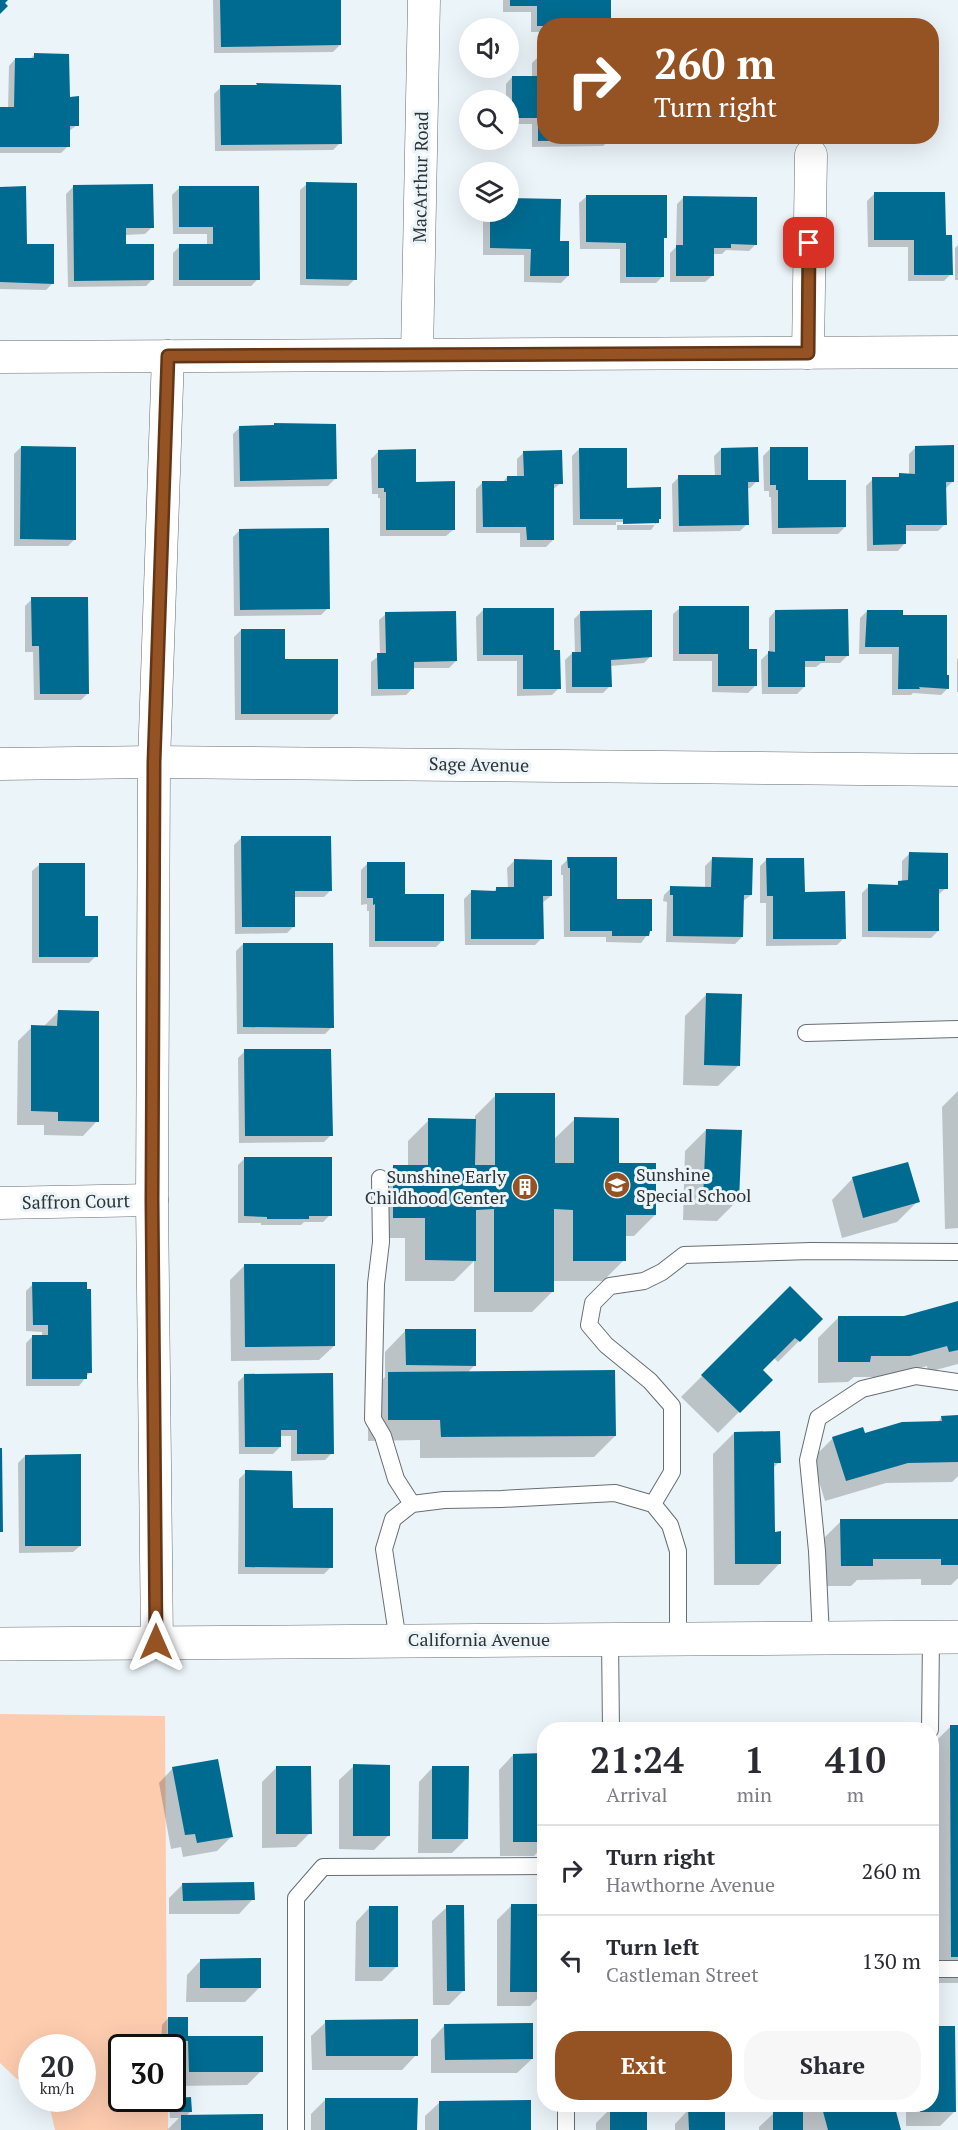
<!DOCTYPE html>
<style>
:root{--surface:#fff;--page:#f7f7f7;--text:#2b2b33;--muted:#7c7c81;--line:#e1e1e2;--accent:#955222}
body{margin:0;font-family:"PT Serif",serif;background:var(--page);color:var(--text);height:100vh;display:flex;flex-direction:column;font-size:22px;white-space:nowrap}
*{box-sizing:border-box;margin:0}
p{font-size:20px;color:var(--muted)}
.icon{flex:none;width:33px;height:33px;fill:none;stroke:currentColor;stroke-width:2;stroke-linecap:round;stroke-linejoin:round}
.map{position:relative;flex:1;overflow:hidden}
.details{position:absolute;left:537px;top:1722px;width:402px;height:390px;display:flex;flex-direction:column;background:var(--surface);border-radius:24px;box-shadow:0 6px 24px #0002}
.details>*{flex:none}
.top-card{position:absolute;left:537px;top:18px;width:402px;height:126px;border-radius:24px;box-shadow:0 6px 24px #0002;background:#955222;color:#fff;overflow:hidden}
.fabs{position:absolute;left:459px;top:18px;display:grid;gap:12px}
.fabs a{display:grid;place-items:center;width:60px;height:60px;border-radius:50%;background:var(--surface);box-shadow:0 6px 24px #0002;font-size:30px}
.speed{position:absolute;left:18px;top:2034px;display:flex;gap:12px;font-size:30px;font-weight:700;text-align:center}
.speed>*{display:grid;place-content:center;width:78px;height:78px;border-radius:50%;background:var(--surface);box-shadow:0 6px 24px #0002;line-height:1}
.speed small{font-size:15px;font-weight:400}
.speed .limit{border:3px solid #111;border-radius:9px;background:#fff;color:#111}
.pin{position:absolute;display:grid;place-items:center;width:51px;height:51px;color:#fff;margin:-26px;border-radius:12px;box-shadow:0 3px 9px #0006}
.me{position:absolute;width:66px;margin:-33px;rotate:0deg;stroke-linejoin:round;filter:drop-shadow(0 0 4px #0008)}
.turn{display:flex;align-items:center;gap:21px;height:126px;padding:0 18px;font-size:27px}
.turn .icon{width:78px;height:78px;stroke-width:2.5}
.turn b{display:block;font-size:42px;line-height:51px}
.eta{display:flex;justify-content:space-evenly;align-items:center;height:102px;text-align:center}
.eta b{font-size:36px;font-weight:700;line-height:42px}
.cta{display:flex;gap:12px;margin-top:auto;padding:12px 18px}
.cta a{flex:1;height:69px;border-radius:24px;background:var(--accent);color:#fff;font-size:24px;font-weight:700;line-height:69px;text-align:center}
.cta a+a{background:var(--page);color:var(--text)}
ul{padding:0;list-style:none}
li{display:flex;align-items:center;gap:18px;height:90px;padding:0 18px;border-top:2px solid var(--line)}
li div{flex:1}
li b{display:block;font-size:22px}
li em{font-style:normal}
.map>svg:first-child{display:block}
.green{fill:#fdccaf}
.shadow{fill:#0003;fill-rule:evenodd}
.building{fill:#006b91}
.lines{fill:none;stroke-linecap:round;stroke-linejoin:round}
.service-casing{stroke:#676e72;stroke-width:18}
.minor-casing{stroke:#676e72;stroke-width:33}
.secondary-casing{stroke:#676e72;stroke-width:34}
.service{stroke:#fff;stroke-width:16}
.minor{stroke:#fff;stroke-width:32}
.secondary{stroke:#fff;stroke-width:33}
.route-casing{stroke:#613516;stroke-width:15}
.route{stroke:#955222;stroke-width:10}
.labels{text-anchor:middle;stroke-width:6;stroke-linejoin:round;paint-order:stroke}
.street-label{font-size:18px;fill:#303335;stroke:#ebf4f9}
.poi-label{font-size:18px;fill:#303335;stroke:#ebf4f9;text-anchor:start}
</style>
<div class="map">
<svg width="958" height="2130" viewBox="0 0 958 2130">
<rect width="100%" height="100%" fill="#ebf4f9"/>
<polygon class="green" points="0,1714 165,1716 167,2047 122,2048 122,2098 168,2099 168,2130 55,2130 48,2099 82,2098 82,2048 32,2048 31,2084 17,2079 0,2063"/>
<g class="shadow">
<polygon points="213,0 339,0 340,45 333,52 214,53"/>
<polygon points="503,0 609,0 544,26 544,32 531,32 531,12 503,12"/>
<polygon points="34,55 68,98 77,125 68,132 68,146 61,153 0,153 0,109 8,109 9,66 15,59 30,59"/>
<polygon points="539,56 544,56 544,136 610,140 603,146 532,147 532,124 508,124 508,100 506,100 506,84 512,77 532,77 532,63"/>
<polygon points="257,85 340,143 333,150 215,151 214,94 221,87 255,87"/>
<polygon points="307,184 355,279 348,286 300,285 300,190"/>
<polygon points="73,187 152,227 145,234 125,235 125,245 153,279 146,286 68,287 66,194"/>
<polygon points="0,188 26,245 53,283 46,290 0,289"/>
<polygon points="179,188 258,279 251,286 173,286 173,253 180,246 207,246 207,234 173,234 172,195"/>
<polygon points="874,194 945,236 951,274 944,281 908,281 908,247 868,247 867,201"/>
<polygon points="586,197 665,237 663,240 663,276 656,283 620,283 620,249 580,249 579,203"/>
<polygon points="684,197 756,244 749,251 726,250 722,254 712,254 712,276 705,282 670,282 670,253 676,247 677,204"/>
<polygon points="483,212 508,212 559,243 568,276 561,283 524,282 524,255 483,255"/>
<polygon points="958,245 958,280 955,280 955,248"/>
<polygon points="240,427 335,479 328,486 234,487 233,434"/>
<polygon points="21,447 75,448 75,539 68,546 14,546 14,454"/>
<polygon points="916,447 953,481 946,488 945,524 938,531 904,531 904,544 898,551 867,551 866,486 873,479 896,479 900,475 909,475 909,454"/>
<path d="M 579,449 L 659,519 L 651,530 L 617,530 L 617,525 L 573,525 L 572,456 ZM 616,522 L 655,522 L 655,525 L 616,525 Z"/>
<polygon points="721,449 757,481 750,488 747,488 747,524 740,531 673,532 672,484 679,477 715,476 714,456"/>
<polygon points="770,449 807,481 845,527 838,534 772,534 771,497 769,497 769,491 764,491 763,456"/>
<polygon points="378,452 415,483 453,530 446,536 380,536 380,498 378,498 378,494 372,494 371,459"/>
<polygon points="524,452 561,483 552,490 553,540 546,547 520,547 520,533 476,533 476,489 483,482 503,482 507,477 517,478 517,459"/>
<polygon points="240,530 328,608 321,615 234,616 233,537"/>
<polygon points="32,599 88,693 81,700 34,700 33,652 25,652 25,606"/>
<polygon points="680,608 755,686 748,693 712,692 712,661 673,661 673,614"/>
<polygon points="483,610 553,652 559,688 552,695 517,696 517,661 477,661 476,617"/>
<polygon points="775,611 847,656 840,663 821,663 816,667 804,667 804,687 797,694 762,694 761,660 769,652 769,618"/>
<polygon points="867,611 902,616 946,677 948,688 941,695 913,693 911,695 892,695 892,654 859,654 860,618"/>
<polygon points="581,612 651,656 644,663 610,666 610,686 603,693 566,693 565,660 572,653 575,653 574,619"/>
<polygon points="386,614 456,661 449,668 412,668 413,688 406,695 371,696 371,662 380,655 379,620"/>
<polygon points="241,630 284,660 337,713 330,720 235,720 234,637"/>
<polygon points="958,658 958,692 957,692 957,659"/>
<polygon points="241,838 331,890 324,897 293,897 294,926 287,933 235,934 234,845"/>
<polygon points="909,854 946,888 938,895 938,931 931,938 862,937 862,893 869,886 895,886 902,882 902,861"/>
<polygon points="568,859 651,930 641,943 606,942 606,937 564,937 563,875 561,875 561,866"/>
<polygon points="712,859 751,895 742,902 742,937 735,944 666,942 667,902 663,901 664,895 671,888 705,888 705,866"/>
<polygon points="767,859 803,893 844,938 837,945 766,946 766,903 760,903 760,866"/>
<polygon points="514,861 551,896 542,903 542,938 535,945 465,945 464,899 471,892 493,892 496,889 508,889 507,868"/>
<polygon points="368,863 404,896 443,940 436,947 369,947 369,911 367,911 367,904 361,905 361,870"/>
<polygon points="39,865 83,918 96,956 89,963 32,963 32,871"/>
<polygon points="243,944 332,1027 325,1034 237,1034 236,951"/>
<polygon points="706,995 739,1065 718,1086 683,1085 685,1016"/>
<polygon points="58,1012 97,1121 83,1136 44,1135 44,1125 17,1125 18,1041 32,1027 43,1027"/>
<polygon points="245,1051 331,1135 324,1142 239,1143 238,1058"/>
<polygon points="958,1091 958,1228 945,1229 942,1107"/>
<polygon points="496,1095 553,1140 575,1119 618,1165 655,1215 634,1236 624,1236 624,1260 603,1281 553,1281 553,1291 532,1312 474,1312 474,1261 454,1281 405,1281 405,1238 373,1238 372,1187 394,1166 408,1166 408,1141 429,1120 475,1120 475,1116"/>
<polygon points="706,1130 738,1200 717,1221 683,1220 685,1151"/>
<polygon points="245,1158 330,1215 323,1222 304,1222 301,1225 261,1225 261,1223 238,1223 238,1165"/>
<polygon points="853,1178 918,1201 897,1222 842,1238 832,1200"/>
<polygon points="245,1265 334,1346 319,1360 231,1361 230,1280"/>
<polygon points="33,1284 90,1372 79,1386 26,1386 26,1343 33,1336 42,1336 42,1332 26,1331 26,1291"/>
<polygon points="790,1288 821,1319 778,1362 774,1358 761,1370 771,1380 718,1433 681,1397"/>
<polygon points="958,1303 958,1364 928,1372 927,1366 888,1377 854,1377 848,1382 818,1383 818,1338 839,1317 904,1318"/>
<polygon points="406,1330 475,1365 467,1373 615,1436 594,1457 420,1458 420,1440 368,1441 368,1395 385,1377 385,1352"/>
<polygon points="245,1375 332,1453 325,1460 291,1461 291,1436 280,1436 280,1447 273,1454 239,1454 238,1382"/>
<polygon points="942,1417 958,1417 958,1476 952,1482 886,1483 825,1501 812,1459 833,1438 937,1423"/>
<polygon points="734,1433 779,1462 773,1468 774,1533 780,1563 759,1585 714,1585 713,1454"/>
<polygon points="25,1456 80,1546 73,1552 19,1553 18,1463"/>
<polygon points="246,1472 291,1509 331,1567 324,1574 238,1574 239,1479"/>
<polygon points="841,1521 958,1521 958,1578 951,1585 921,1585 921,1579 857,1580 851,1586 820,1586 820,1542"/>
<polygon points="951,1726 958,1726 958,1983 932,1983 932,1745"/>
<polygon points="513,1755 544,1755 544,1845 534,1856 500,1856 499,1770"/>
<polygon points="354,1766 388,1836 374,1850 339,1849 339,1780"/>
<polygon points="433,1767 466,1839 452,1853 418,1853 419,1782"/>
<polygon points="173,1768 231,1837 217,1851 183,1857 181,1847 171,1849 159,1783"/>
<polygon points="276,1768 310,1833 296,1847 262,1848 262,1782"/>
<polygon points="183,1884 253,1899 239,1914 169,1914 169,1898"/>
<polygon points="511,1906 544,1906 544,1992 530,2006 497,2006 497,1920"/>
<polygon points="370,1907 396,1967 382,1981 355,1981 356,1922"/>
<polygon points="447,1907 463,1991 449,2005 433,2005 432,1921"/>
<polygon points="201,1960 260,1987 245,2002 186,2002 187,1975"/>
<polygon points="168,2018 186,2041 189,2038 261,2071 247,2085 175,2086 174,2052 180,2047 161,2047 162,2025"/>
<polygon points="326,2022 416,2055 402,2070 312,2070 311,2036"/>
<polygon points="445,2025 532,2059 517,2073 431,2073 431,2040"/>
<polygon points="932,2028 954,2028 954,2112 940,2126 906,2126 906,2104 932,2104"/>
<polygon points="176,2099 191,2111 186,2116 262,2130 167,2130 179,2118 170,2118 169,2106"/>
<polygon points="325,2100 416,2130 311,2130 311,2114"/>
<polygon points="440,2102 529,2130 425,2130 425,2116"/>
<polygon points="795,2104 892,2104 899,2130 759,2130 759,2127 774,2113 796,2113"/>
<polygon points="610,2109 645,2130 596,2130 596,2123"/>
<polygon points="689,2109 723,2130 675,2130 675,2124"/>
</g>
<g class="building">
<polygon points="0,0 8,0 5,3 8,6 0,14"/>
<polygon points="220,0 341,0 341,45 221,47"/>
<polygon points="510,0 611,0 611,26 537,26 537,6 510,6"/>
<polygon points="34,53 69,54 70,97 79,96 79,126 70,126 70,147 0,147 0,107 14,107 15,58 34,58"/>
<polygon points="539,54 544,54 544,136 611,136 611,140 538,141 538,118 512,118 512,76 538,76"/>
<polygon points="256,83 341,85 342,144 221,145 220,85 257,85"/>
<polygon points="306,182 357,183 357,280 306,279"/>
<polygon points="153,184 154,228 126,228 126,244 154,244 154,280 74,281 73,185"/>
<polygon points="26,186 27,244 54,244 54,284 0,282 0,187"/>
<polygon points="179,186 259,186 260,280 179,280 179,244 213,244 213,227 179,227"/>
<polygon points="874,192 945,192 946,235 952,235 953,275 914,275 914,240 874,240"/>
<polygon points="586,195 667,195 667,238 664,238 664,277 626,277 626,243 586,242"/>
<polygon points="683,196 757,197 757,245 731,244 731,248 714,248 714,276 676,276 676,245 683,245"/>
<polygon points="508,198 561,199 560,241 569,241 569,276 530,276 531,249 490,248 490,212 508,212"/>
<polygon points="274,423 336,424 337,479 240,481 239,426 274,425"/>
<polygon points="954,445 954,482 946,482 947,525 906,525 906,544 873,545 872,477 899,477 899,473 915,474 915,446"/>
<polygon points="21,446 76,447 76,540 20,539"/>
<polygon points="758,447 759,482 748,482 749,525 679,526 678,475 721,475 721,448"/>
<polygon points="770,447 808,447 808,480 846,480 846,527 778,528 778,490 776,490 776,485 770,485"/>
<polygon points="579,448 627,448 627,488 661,487 661,519 659,519 659,523 623,524 623,519 580,519"/>
<polygon points="416,449 416,482 455,481 455,530 386,530 386,492 384,492 384,488 378,488 378,450"/>
<polygon points="562,450 563,484 554,484 554,540 527,540 526,527 483,527 482,481 507,481 507,476 524,476 523,451"/>
<polygon points="329,528 330,609 240,610 239,529"/>
<polygon points="31,597 88,597 89,694 40,694 39,646 32,646"/>
<polygon points="679,606 749,606 749,649 757,649 757,686 718,686 718,654 679,654"/>
<polygon points="483,608 554,608 554,650 560,650 561,689 523,689 523,655 483,655"/>
<polygon points="848,609 849,656 825,656 825,661 805,661 805,687 768,687 768,651 775,652 775,610"/>
<polygon points="652,610 652,657 611,660 612,687 572,687 572,652 581,652 580,611"/>
<polygon points="867,610 903,610 903,615 947,615 947,675 949,675 949,689 919,687 920,689 898,689 899,647 865,647"/>
<polygon points="456,611 457,661 414,662 414,689 378,689 377,653 386,653 385,612"/>
<polygon points="241,629 285,629 285,659 338,659 338,714 241,714"/>
<polygon points="241,836 331,836 332,891 295,891 295,927 242,927"/>
<polygon points="909,852 948,853 948,889 939,889 939,931 868,931 868,884 898,885 898,881 908,880"/>
<polygon points="567,857 617,857 617,899 652,899 652,931 650,931 649,936 612,936 612,931 570,931 570,868 568,868"/>
<polygon points="712,857 753,858 752,895 744,895 743,937 673,936 673,895 670,895 670,886 711,887"/>
<polygon points="766,858 804,858 805,892 845,891 846,939 773,939 773,896 767,896"/>
<polygon points="514,859 552,860 552,896 543,896 544,939 471,939 471,890 496,891 496,887 514,887"/>
<polygon points="367,862 405,862 405,894 444,894 444,941 375,941 375,904 373,905 373,898 367,898"/>
<polygon points="39,863 85,863 85,916 98,916 98,957 39,957"/>
<polygon points="243,943 333,943 334,1028 243,1027"/>
<polygon points="706,993 742,994 740,1066 704,1065"/>
<polygon points="58,1010 99,1011 99,1122 58,1121 58,1112 31,1111 31,1025 57,1026"/>
<polygon points="244,1049 331,1049 333,1136 245,1136"/>
<polygon points="495,1093 555,1093 555,1163 574,1163 574,1117 619,1118 619,1163 656,1163 656,1215 626,1215 626,1261 573,1261 573,1210 554,1209 554,1292 494,1292 494,1209 476,1210 476,1261 425,1260 425,1218 393,1218 393,1165 428,1165 428,1118 476,1119 475,1165 495,1165"/>
<polygon points="706,1129 742,1130 739,1201 703,1200"/>
<polygon points="244,1157 332,1157 332,1216 309,1216 309,1219 267,1219 267,1217 244,1216"/>
<polygon points="908,1162 920,1202 863,1218 852,1177"/>
<polygon points="244,1264 335,1264 335,1346 245,1347"/>
<polygon points="32,1282 87,1282 87,1289 91,1289 92,1373 87,1373 87,1379 32,1379 32,1335 48,1335 48,1325 33,1325"/>
<polygon points="790,1286 823,1319 800,1342 795,1338 763,1370 773,1380 740,1413 701,1375"/>
<polygon points="958,1301 958,1350 949,1352 947,1346 910,1356 871,1356 870,1362 838,1362 838,1316 904,1316"/>
<polygon points="405,1329 476,1329 476,1366 406,1365"/>
<polygon points="615,1370 616,1436 441,1437 440,1420 388,1420 388,1372"/>
<polygon points="333,1373 334,1454 297,1454 297,1430 281,1430 281,1447 245,1447 244,1374"/>
<polygon points="958,1415 958,1462 908,1463 846,1481 832,1437 863,1427 865,1433 902,1422 942,1421 941,1416"/>
<polygon points="780,1431 781,1463 774,1463 775,1532 781,1531 781,1564 735,1564 734,1432"/>
<polygon points="0,1448 2,1448 3,1532 0,1532"/>
<polygon points="81,1454 81,1546 25,1546 25,1455"/>
<polygon points="245,1470 292,1471 293,1508 333,1508 333,1568 245,1567"/>
<polygon points="840,1519 958,1519 958,1565 941,1565 941,1559 873,1559 873,1566 841,1566"/>
<polygon points="841,1724 841,1730 790,1730 790,1725"/>
<rect x="870" y="1725" width="42" height="5"/>
<polygon points="950,1725 958,1725 958,1957 951,1957"/>
<polygon points="544,1753 544,1842 513,1842 513,1754"/>
<polygon points="218,1759 233,1837 197,1843 195,1834 185,1835 172,1767"/>
<polygon points="353,1764 390,1765 390,1836 353,1836"/>
<polygon points="276,1766 311,1766 312,1834 276,1834"/>
<polygon points="432,1766 469,1766 468,1839 432,1839"/>
<polygon points="254,1882 255,1900 183,1901 182,1883"/>
<polygon points="511,1904 544,1904 544,1992 510,1992"/>
<polygon points="446,1905 464,1905 465,1991 447,1991"/>
<rect x="369" y="1906" width="29" height="61"/>
<polygon points="261,1958 261,1988 200,1988 200,1959"/>
<polygon points="168,2017 188,2017 188,2036 263,2036 263,2072 189,2072 188,2041 168,2040"/>
<polygon points="418,2019 418,2056 326,2056 325,2020"/>
<polygon points="533,2023 533,2059 445,2060 444,2024"/>
<polygon points="932,2026 955,2026 956,2112 920,2112 920,2104 932,2104"/>
<polygon points="191,2097 192,2112 176,2112 175,2098"/>
<polygon points="325,2098 418,2098 417,2130 325,2130"/>
<polygon points="531,2100 531,2130 439,2130 439,2101"/>
<polygon points="821,2104 894,2104 901,2130 828,2130"/>
<rect x="610" y="2107" width="37" height="23"/>
<polygon points="688,2108 725,2108 725,2130 689,2130"/>
<rect x="773" y="2111" width="30" height="19"/>
<polygon points="263,2114 263,2130 181,2130 181,2115"/>
</g>
<g class="lines">
<g class="service-casing">
<g id="service">
<polyline points="806,1033 958,1029"/>
<polyline points="380,1178 381,1242 376,1284 373,1419 383,1436 396,1479 412,1504"/>
<polyline points="653,1504 672,1472 672,1406 650,1381 606,1345 589,1325 593,1303 610,1286 644,1281 662,1272 684,1255 811,1251 958,1252"/>
<polyline points="821,1637 817,1551 808,1460 818,1418 862,1389 916,1376 958,1382"/>
<polyline points="610,1639 611,1730"/>
<polyline points="398,1641 384,1549 393,1519 412,1504 444,1500 501,1499 615,1493 653,1504 670,1525 678,1551 678,1639"/>
<polyline points="930,1730 931,1637"/>
<polyline points="932,1969 958,1969"/>
<polyline points="296,2130 296,1898 323,1867 544,1866"/>
<polyline points="566,2130 566,2104"/>
</g>
</g>
<g class="minor-casing">
<g id="minor">
<polyline points="808,353 811,155"/>
<polyline points="417,354 424,0"/>
<polyline points="0,357 958,352"/>
<polyline points="0,764 154,762 958,770"/>
<polyline points="0,1203 152,1200"/>
<polyline points="157,1643 152,1200 154,762 168,356"/>
</g>
</g>
<g class="secondary-casing">
<polyline id="secondary" points="0,1644 958,1637"/>
</g>
<use href="#service" class="service"/>
<use href="#minor" class="minor"/>
<use href="#secondary" class="secondary"/>
</g>
<g class="lines">
<g class="route-casing">
<polyline id="route" points="156,1642 152,1200 154,762 168,356 808,353 809,243"/>
</g>
<use href="#route" class="route"/>
</g>
<defs>
<g id="school-disc" transform="scale(1.35)"><circle r="9.5" fill="#955222" stroke="#ebf4f9"/><path d="M0-5L7-2L0 1L-7-2ZM-4 1L0 2.5L4 1V4Q0 6-4 4Z" fill="#fff"/></g>
<g id="building-disc" transform="scale(1.35)"><circle r="9.5" fill="#955222" stroke="#ebf4f9"/><path d="M-4-6H4V6H1V3H-1V6H-4ZM-2.5-4.3h1.7v1.8h-1.7ZM.8-4.3h1.7v1.8H.8ZM-2.5-1h1.7V.8h-1.7ZM.8-1h1.7V.8H.8Z" fill="#fff"/></g>
</defs>
<g fill-rule="evenodd">
<use href="#school-disc" x="617" y="1185"/>
<use href="#building-disc" x="525" y="1187"/>
</g>
<g class="labels">
<g class="street-label">
<text transform="translate(421 177) rotate(-89)" y="6">MacArthur Road</text>
<text transform="translate(479 765) rotate(1)" y="6">Sage Avenue</text>
<text transform="translate(76 1202) rotate(-1)" y="6">Saffron Court</text>
<text x="479" y="1646">California Avenue</text>
</g>
<g class="poi-label">
<text x="636" y="1181">Sunshine<tspan x="636" dy="21">Special School</tspan></text>
<text x="506" y="1183" text-anchor="end">Sunshine Early<tspan x="506" dy="21">Childhood Center</tspan></text>
</g>
</g>
</svg>
<div class="fabs">
<a><svg class="icon" aria-label="sound" viewBox="0 0 24 24"><path d="M4 9h4l5-4v14l-5-4H4zM17 9q2 3 0 6"/></svg></a>
<a><svg class="icon" aria-label="search" viewBox="0 0 24 24"><circle cx="10" cy="10" r="6"/><path d="M15 15l6 6"/></svg></a>
<a><svg class="icon" aria-label="layers" viewBox="0 0 24 24"><path d="M12 4l9 5-9 5-9-5zM3 14l9 5 9-5"/></svg></a>
</div>
<div class="speed"><div>20<small>km/h</small></div><div class="limit">30</div></div>
<div class="pin" style="left:809px;top:243px;background:#d93025"><svg class="icon" aria-label="arrive" viewBox="0 0 24 24"><path d="M6 21V4h12l-3 4 3 4H6"/></svg></div>
<svg class="me" style="left:156px;top:1642px" viewBox="-20 -20 40 40"><path d="M0-17L14 15 0 8-14 15z" fill="#955222" stroke="#fff" stroke-width="4"/></svg>
<div class="top-card">
<div class="turn"><svg class="icon" aria-label="right" viewBox="0 0 24 24"><path d="M7 20v-9h11M14 6l5 5-5 5"/></svg><div><b>260 m</b>Turn right</div></div>
</div>
<section class="details">
<div class="eta">
<div><b>21:24</b><p>Arrival</p></div>
<div><b>1</b><p>min</p></div>
<div><b>410</b><p>m</p></div>
</div>
<ul>
<li><svg class="icon" aria-label="right" viewBox="0 0 24 24"><path d="M7 20v-9h11M14 6l5 5-5 5"/></svg><div><b>Turn right</b><p>Hawthorne Avenue</p></div><em>260 m</em></li>
<li><svg class="icon" aria-label="left" viewBox="0 0 24 24"><path d="M17 20v-9H6M10 6l-5 5 5 5"/></svg><div><b>Turn left</b><p>Castleman Street</p></div><em>130 m</em></li>
</ul>
<div class="cta"><a>Exit</a><a>Share</a></div>
</section>
</div>
